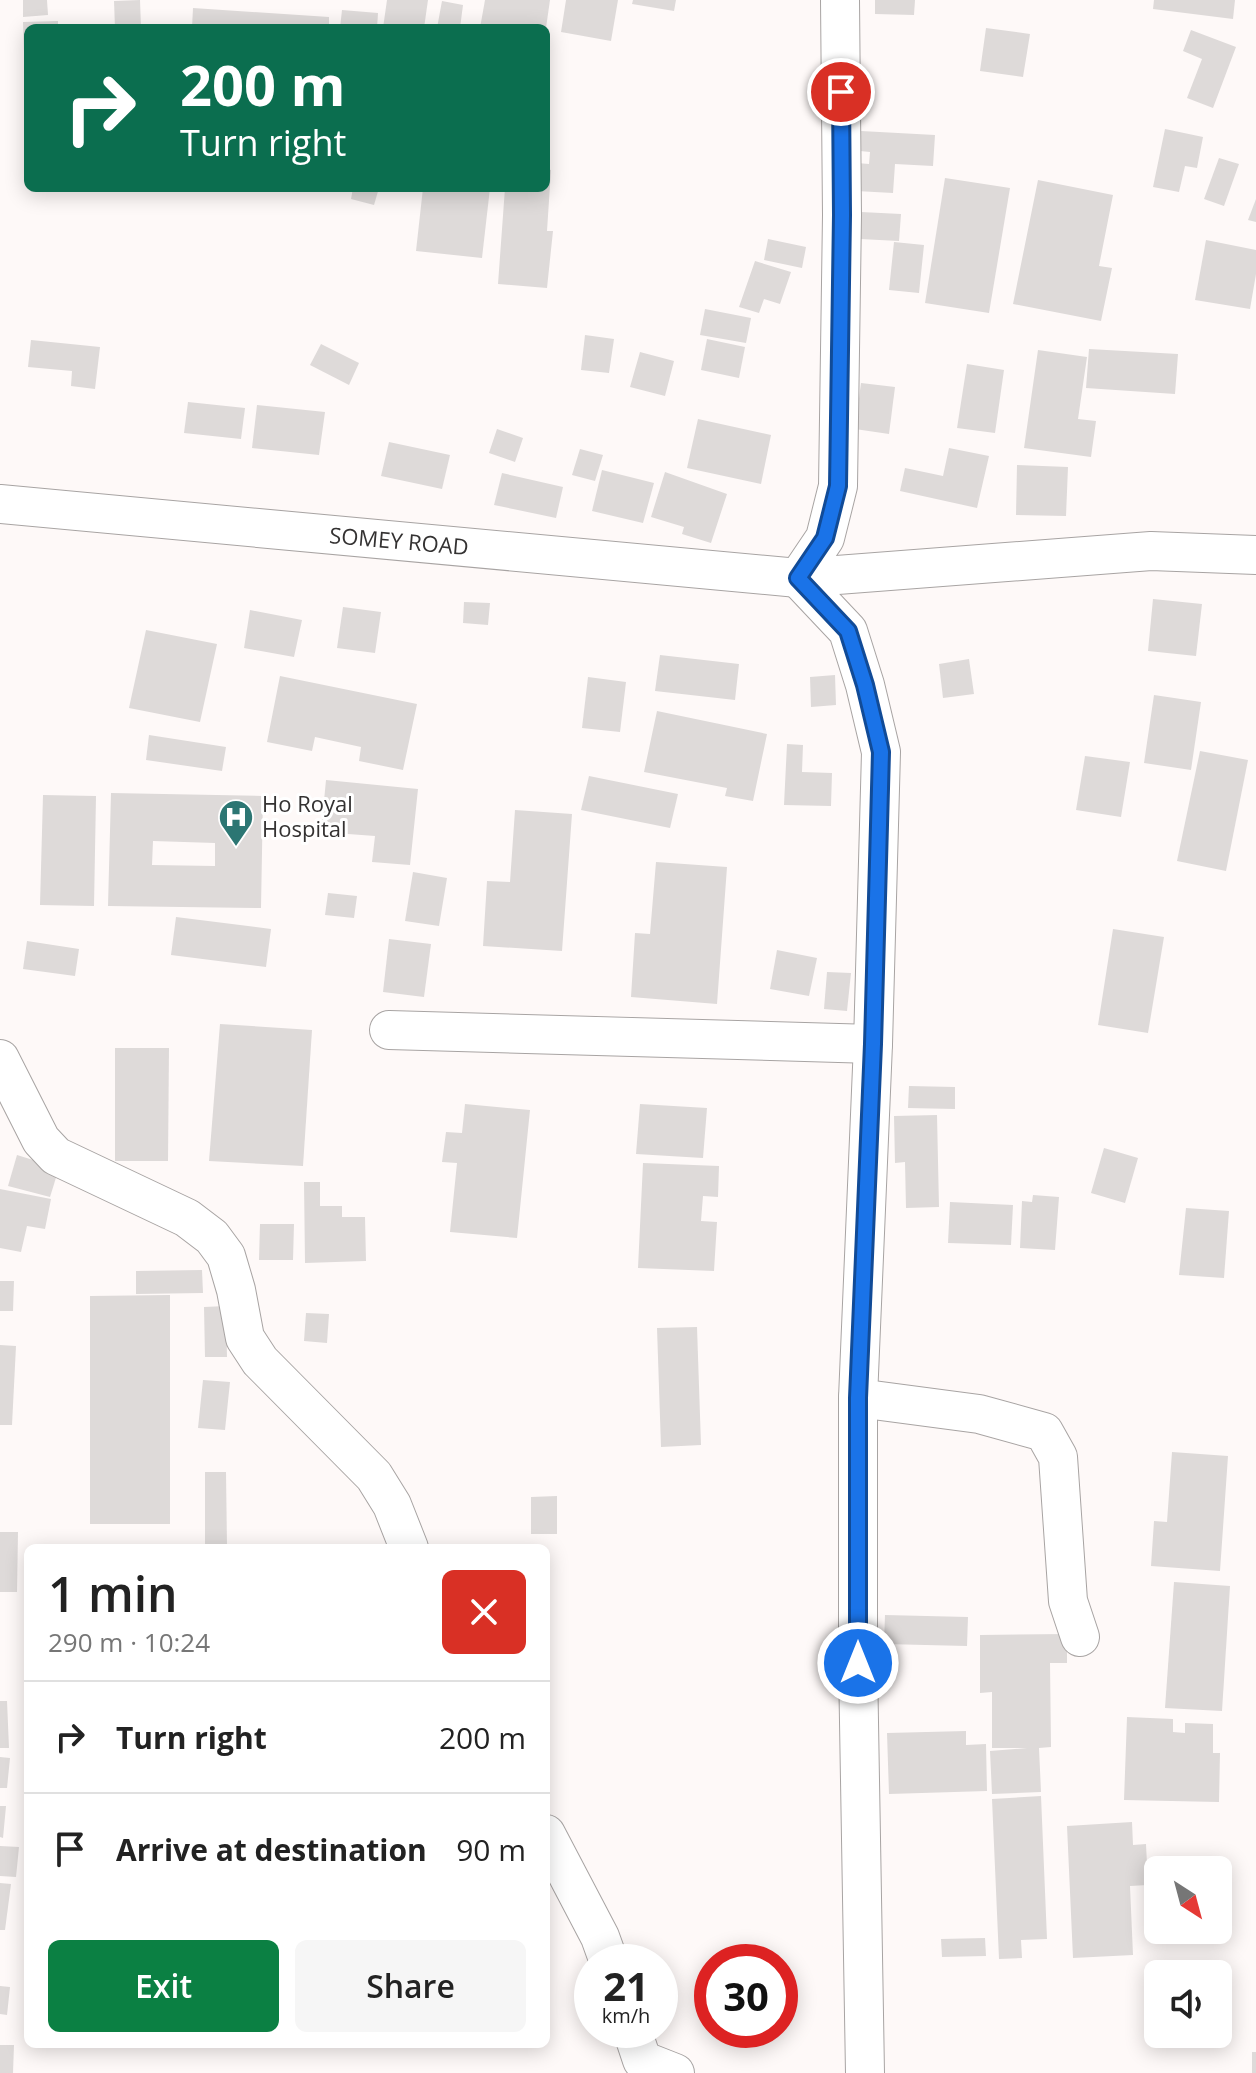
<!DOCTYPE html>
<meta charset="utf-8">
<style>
:root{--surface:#fff;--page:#f6f6f6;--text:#222;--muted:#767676;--line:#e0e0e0;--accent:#0b8043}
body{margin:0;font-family:"Open Sans",sans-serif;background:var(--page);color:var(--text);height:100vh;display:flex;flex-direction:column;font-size:30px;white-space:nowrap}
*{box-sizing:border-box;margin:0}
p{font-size:26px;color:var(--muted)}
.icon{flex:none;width:44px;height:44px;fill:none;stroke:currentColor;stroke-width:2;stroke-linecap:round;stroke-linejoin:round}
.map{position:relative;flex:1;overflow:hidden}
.panel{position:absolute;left:24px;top:1544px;width:526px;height:504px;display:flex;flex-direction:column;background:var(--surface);border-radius:12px;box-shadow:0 4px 20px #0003}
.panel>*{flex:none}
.hud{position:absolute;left:24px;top:24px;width:526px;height:168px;border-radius:12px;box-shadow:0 4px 20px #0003;background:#0b6e4f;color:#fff;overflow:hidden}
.needle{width:52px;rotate:144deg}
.buttons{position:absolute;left:1144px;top:1856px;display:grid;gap:16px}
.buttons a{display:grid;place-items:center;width:88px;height:88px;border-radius:12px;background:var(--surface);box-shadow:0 4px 20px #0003;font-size:40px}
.speed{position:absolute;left:574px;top:1944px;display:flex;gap:16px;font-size:40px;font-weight:700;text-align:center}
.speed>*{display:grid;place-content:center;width:104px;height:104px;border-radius:50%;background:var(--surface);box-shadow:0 4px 20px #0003;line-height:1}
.speed small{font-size:20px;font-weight:400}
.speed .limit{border:12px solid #d22;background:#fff;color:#111}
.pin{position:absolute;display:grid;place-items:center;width:68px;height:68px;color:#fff;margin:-34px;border:4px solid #fff;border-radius:50%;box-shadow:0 2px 8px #0007}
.me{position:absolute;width:88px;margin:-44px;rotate:0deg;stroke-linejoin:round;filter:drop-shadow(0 0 6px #0008)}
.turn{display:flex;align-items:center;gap:28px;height:168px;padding:0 24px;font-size:36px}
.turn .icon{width:104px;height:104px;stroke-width:2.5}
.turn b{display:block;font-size:56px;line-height:68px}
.round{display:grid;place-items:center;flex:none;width:84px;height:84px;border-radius:12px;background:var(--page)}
.headline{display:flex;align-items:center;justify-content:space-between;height:136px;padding:0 24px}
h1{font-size:48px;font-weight:600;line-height:60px}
.primary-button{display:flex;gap:16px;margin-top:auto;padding:16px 24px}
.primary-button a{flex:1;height:92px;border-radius:12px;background:var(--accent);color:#fff;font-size:32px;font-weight:600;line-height:92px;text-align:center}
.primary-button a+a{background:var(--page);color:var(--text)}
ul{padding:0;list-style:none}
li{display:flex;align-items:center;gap:24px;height:112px;padding:0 24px;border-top:2px solid var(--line)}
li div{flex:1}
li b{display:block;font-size:30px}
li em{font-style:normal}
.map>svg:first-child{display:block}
.building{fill:#dedad9;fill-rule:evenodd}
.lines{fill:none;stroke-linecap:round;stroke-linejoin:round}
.minor-casing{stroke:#a8a4a3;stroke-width:40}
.minor{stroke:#fff;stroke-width:38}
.route-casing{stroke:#114b97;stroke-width:20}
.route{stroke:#1a73e8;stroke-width:14}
.labels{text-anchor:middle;stroke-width:6;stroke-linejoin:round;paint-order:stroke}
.street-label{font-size:22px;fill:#343232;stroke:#fff}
.poi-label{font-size:22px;fill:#343232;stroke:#fff;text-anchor:start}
</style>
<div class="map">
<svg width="1256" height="2073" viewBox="0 0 1256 2073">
<rect width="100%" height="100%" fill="#fef9f8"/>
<g class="building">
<polygon points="23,0 47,0 48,15 23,17"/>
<polygon points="140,0 141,28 115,28 114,1"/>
<polygon points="387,0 428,0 424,28 383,28"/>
<polygon points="485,0 550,0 546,28 480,28"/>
<polygon points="566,0 618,0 611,41 561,32"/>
<polygon points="633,0 676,0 674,11 632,4"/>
<polygon points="875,0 915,0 914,15 875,14"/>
<polygon points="1154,0 1235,0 1233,19 1153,9"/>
<polygon points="442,1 463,5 460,28 437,28"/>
<polygon points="193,8 329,17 329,28 192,28"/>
<polygon points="342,10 378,13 377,28 340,28"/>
<polygon points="58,21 58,28 28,28 28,52 24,52 23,22"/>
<polygon points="986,28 1030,34 1023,77 980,71"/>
<polygon points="1191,30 1236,47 1213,108 1187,98 1202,59 1183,51"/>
<polygon points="1165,129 1203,137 1197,168 1185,166 1179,192 1153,187"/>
<polygon points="861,131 935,135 933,166 895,164 893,193 856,191 857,163 869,164 870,152 860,151"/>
<polygon points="1219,158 1239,164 1224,206 1204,199"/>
<polygon points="546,169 551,170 547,231 553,231 547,288 498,284 505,188 546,188"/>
<polygon points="945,178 1010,188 989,313 925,303"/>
<polygon points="1038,180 1113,195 1099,266 1112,268 1101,321 1013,304"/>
<polygon points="353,188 379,188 374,205 351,199"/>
<polygon points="423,188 490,188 482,258 416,251"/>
<polygon points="1256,199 1256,222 1248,220"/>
<polygon points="861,212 901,214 899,241 860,239"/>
<polygon points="768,239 806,247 802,268 764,260"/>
<polygon points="1206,240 1256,250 1256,274 1250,309 1195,300"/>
<polygon points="894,242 924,245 919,293 889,290"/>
<polygon points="755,261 791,272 780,304 764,299 759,313 739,307"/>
<polygon points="705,309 751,318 746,343 700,335"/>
<polygon points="585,335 614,339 609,373 581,370"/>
<polygon points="707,339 745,347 739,378 701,370"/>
<polygon points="31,340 100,347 95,389 71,386 72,371 28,367"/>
<polygon points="321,344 359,363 349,385 310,365"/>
<polygon points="1089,349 1178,354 1175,394 1086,388"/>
<polygon points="1038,350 1087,357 1078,419 1096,421 1091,457 1024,448"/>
<polygon points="640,352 674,361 665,396 630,387"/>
<polygon points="967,364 1004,370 995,433 957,428"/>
<polygon points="861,383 895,387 889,434 855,429"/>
<polygon points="188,402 245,408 241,439 184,433"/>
<polygon points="257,405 325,412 319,455 252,448"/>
<polygon points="698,419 771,435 761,484 687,468"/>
<polygon points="497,429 523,438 515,462 489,453"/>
<polygon points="389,442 450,455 442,489 381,476"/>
<polygon points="949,448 989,456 977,508 900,491 905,468 943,476"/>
<polygon points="580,449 603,455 595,481 572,475"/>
<polygon points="1017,465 1068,467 1066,516 1016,515"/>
<polygon points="602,470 654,483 643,523 592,511"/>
<polygon points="665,472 727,494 711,543 682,534 684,527 651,517"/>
<polygon points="502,473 563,487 556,518 494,505"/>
<polygon points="1153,599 1202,604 1196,656 1148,651"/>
<polygon points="464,602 490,603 488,625 463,623"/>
<polygon points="343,607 381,612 375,653 337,648"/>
<polygon points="250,610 302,620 294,657 244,648"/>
<polygon points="146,630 217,644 200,722 129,708"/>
<polygon points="660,655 739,664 735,700 655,691"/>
<polygon points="969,659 974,694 943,698 939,664"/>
<polygon points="835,675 836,705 811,707 810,677"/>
<polygon points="280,676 417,704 403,770 359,761 361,747 315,737 312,751 267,742"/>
<polygon points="588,677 626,682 620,732 582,728"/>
<polygon points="1154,695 1201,702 1191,770 1144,763"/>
<polygon points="657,711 767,734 753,801 725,796 727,788 644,772"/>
<polygon points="149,735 226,747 222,771 146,760"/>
<polygon points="787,744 803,745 802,772 832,773 831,806 784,805"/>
<polygon points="1200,751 1248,760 1226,871 1177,861"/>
<polygon points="1085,756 1130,762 1121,817 1076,810"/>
<polygon points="589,776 678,794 670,828 581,810"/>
<polygon points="326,780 418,789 410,865 372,862 375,836 321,832"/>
<path d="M 111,793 L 263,796 L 261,908 L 108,906 ZM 153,841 L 215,843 L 215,866 L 152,865 Z"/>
<polygon points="43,795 96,796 94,906 40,905"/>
<polygon points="515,810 572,814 562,951 483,946 487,881 510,882"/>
<polygon points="656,862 727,867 717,1004 631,997 635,933 650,934"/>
<polygon points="413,872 447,878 439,926 405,921"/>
<polygon points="328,893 357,896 354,918 325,915"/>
<polygon points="176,917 271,929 266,967 171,955"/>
<polygon points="1113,929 1164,937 1148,1033 1098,1025"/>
<polygon points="389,939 431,944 424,997 383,992"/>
<polygon points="27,941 79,949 75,976 23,969"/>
<polygon points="777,950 817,958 809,996 770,989"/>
<polygon points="827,972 851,973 847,1011 824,1009"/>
<polygon points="220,1024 312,1030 303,1166 209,1161"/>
<polygon points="115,1048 169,1048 168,1161 115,1161"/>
<polygon points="909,1086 955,1087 955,1109 908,1108"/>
<polygon points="465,1104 530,1110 517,1238 450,1232 457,1163 442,1162 446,1132 462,1133"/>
<polygon points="640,1104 707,1108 703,1158 636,1154"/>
<polygon points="937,1115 939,1207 906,1208 905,1162 895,1163 894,1116"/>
<polygon points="1104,1148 1138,1158 1125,1203 1091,1193"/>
<polygon points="17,1155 59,1168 50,1197 8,1186"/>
<polygon points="643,1163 719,1166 718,1197 703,1196 701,1221 717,1222 714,1271 638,1268"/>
<polygon points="304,1182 320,1182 320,1206 342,1206 342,1217 365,1217 366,1261 305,1263"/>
<polygon points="0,1189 51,1199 45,1229 27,1226 21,1252 0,1248"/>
<polygon points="1033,1195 1059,1197 1055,1250 1020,1248 1022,1201 1032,1202"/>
<polygon points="950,1202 1013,1205 1011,1245 948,1243"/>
<polygon points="1186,1208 1229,1211 1224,1278 1179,1275"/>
<polygon points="260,1224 294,1224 293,1260 259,1260"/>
<polygon points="202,1270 203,1293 136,1294 136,1271"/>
<polygon points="0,1281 14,1281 13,1311 0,1311"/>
<polygon points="170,1295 170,1524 90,1524 90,1296"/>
<polygon points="226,1306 227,1357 205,1357 204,1307"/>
<polygon points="306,1313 329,1314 327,1343 304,1341"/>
<polygon points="697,1327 701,1445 661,1447 657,1328"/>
<polygon points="0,1345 16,1346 12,1425 0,1425"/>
<polygon points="203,1380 230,1382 225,1430 198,1428"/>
<polygon points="1172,1452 1228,1456 1220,1571 1151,1566 1154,1521 1167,1522"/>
<polygon points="205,1472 226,1472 227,1546 205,1546"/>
<polygon points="557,1496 557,1534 531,1534 531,1497"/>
<polygon points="0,1532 18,1532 17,1592 0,1592"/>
<polygon points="1174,1582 1230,1586 1222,1711 1165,1708"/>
<polygon points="885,1615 968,1617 967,1646 884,1644"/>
<polygon points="1067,1634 1067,1663 1050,1663 1051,1747 1039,1748 1041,1792 992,1794 990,1751 1027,1748 992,1748 992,1692 980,1693 980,1635"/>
<polygon points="0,1701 7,1701 9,1748 0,1748"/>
<polygon points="1127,1717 1173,1719 1173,1732 1185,1733 1185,1723 1213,1724 1213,1753 1220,1753 1219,1802 1124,1800"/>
<polygon points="966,1731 966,1745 986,1744 987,1791 889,1794 887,1733"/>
<polygon points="0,1757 10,1758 7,1788 0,1788"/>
<polygon points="1041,1796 1047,1939 1021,1940 1022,1958 999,1959 992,1799"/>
<polygon points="0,1806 6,1806 3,1838 0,1837"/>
<polygon points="1132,1822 1133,1845 1146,1844 1148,1885 1130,1886 1133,1955 1073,1958 1067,1826"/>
<polygon points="0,1846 19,1847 16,1877 0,1876"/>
<polygon points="0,1883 11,1884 5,1930 0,1930"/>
<polygon points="985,1938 986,1956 942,1957 941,1939"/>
<polygon points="0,1986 10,1987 7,2015 0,2014"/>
<polygon points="0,2045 14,2045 13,2073 0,2073"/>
<rect x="1252" y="2052" width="4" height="21"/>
</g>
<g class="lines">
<g class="minor-casing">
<g id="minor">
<polyline points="0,504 798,578 1151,551 1256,555"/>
<polyline points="798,578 848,631 865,685 881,752 873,1044 858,1398 858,1663 865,2073"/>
<polyline points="798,578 825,538 838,486 842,215 840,0"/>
<polyline points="389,1030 873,1044"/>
<polyline points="0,1059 41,1140 56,1156 187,1218 212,1237 226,1256 236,1290 245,1338 260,1361 374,1476 392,1505 409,1548"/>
<polyline points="858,1398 979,1414 1044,1432 1058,1457 1068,1601 1080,1637"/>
<polyline points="546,1834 600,1937 609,1962"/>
<polyline points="632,2030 642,2060 675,2073"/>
</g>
</g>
<use href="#minor" class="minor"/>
</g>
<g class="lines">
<g class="route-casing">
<polyline id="route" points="841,92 842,215 838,486 825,538 798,578 848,631 865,685 881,752 873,1044 858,1398 858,1663"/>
</g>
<use href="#route" class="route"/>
</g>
<defs>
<g id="hospital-pin" transform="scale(1.8)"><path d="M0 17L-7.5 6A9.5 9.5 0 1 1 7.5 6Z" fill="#2c7673" stroke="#fff"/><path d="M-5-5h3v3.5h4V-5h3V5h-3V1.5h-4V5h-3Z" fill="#fff"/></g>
</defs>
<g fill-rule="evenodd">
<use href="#hospital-pin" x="236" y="817"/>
</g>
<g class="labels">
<g class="street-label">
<text transform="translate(399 541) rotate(5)" y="8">SOMEY ROAD</text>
</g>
<g class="poi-label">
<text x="262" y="812">Ho Royal<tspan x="262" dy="25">Hospital</tspan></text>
</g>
</g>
</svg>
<div class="buttons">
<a><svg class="needle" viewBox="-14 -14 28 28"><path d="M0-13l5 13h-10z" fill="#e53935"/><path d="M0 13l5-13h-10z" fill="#767676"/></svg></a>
<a><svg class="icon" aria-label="sound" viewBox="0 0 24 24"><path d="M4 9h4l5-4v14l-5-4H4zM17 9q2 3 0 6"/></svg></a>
</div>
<div class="speed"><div>21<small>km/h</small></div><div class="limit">30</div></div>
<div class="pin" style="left:841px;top:92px;background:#d93025"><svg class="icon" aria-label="arrive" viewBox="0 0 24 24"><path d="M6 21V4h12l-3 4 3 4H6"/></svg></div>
<svg class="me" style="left:858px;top:1663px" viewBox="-20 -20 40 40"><circle r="17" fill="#1a73e8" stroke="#fff" stroke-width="3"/><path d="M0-11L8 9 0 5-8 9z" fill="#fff"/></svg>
<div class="hud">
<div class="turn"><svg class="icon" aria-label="right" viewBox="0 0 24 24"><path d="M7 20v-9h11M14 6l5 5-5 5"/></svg><div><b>200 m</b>Turn right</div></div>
</div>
<section class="panel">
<div class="headline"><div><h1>1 min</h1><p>290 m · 10:24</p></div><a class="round" style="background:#d93025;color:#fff"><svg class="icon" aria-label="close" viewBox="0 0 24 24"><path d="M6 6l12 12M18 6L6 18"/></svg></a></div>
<ul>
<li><svg class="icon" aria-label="right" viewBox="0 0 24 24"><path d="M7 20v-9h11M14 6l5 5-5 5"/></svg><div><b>Turn right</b></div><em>200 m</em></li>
<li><svg class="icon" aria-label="arrive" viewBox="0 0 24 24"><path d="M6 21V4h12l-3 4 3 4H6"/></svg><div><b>Arrive at destination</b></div><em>90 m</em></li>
</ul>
<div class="primary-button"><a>Exit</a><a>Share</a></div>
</section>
</div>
